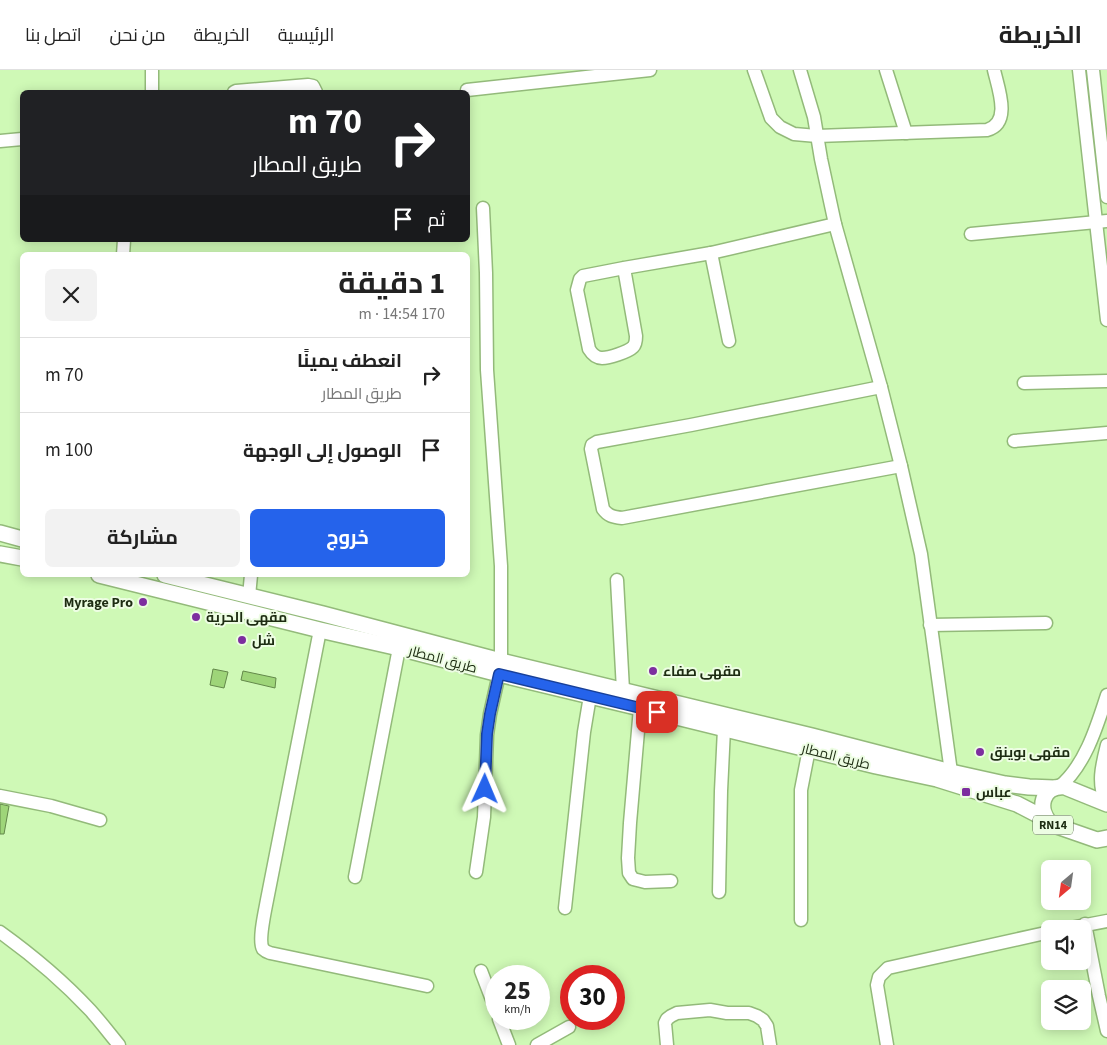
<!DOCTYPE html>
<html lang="ar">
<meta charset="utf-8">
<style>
:root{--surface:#fff;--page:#f2f2f2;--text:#222;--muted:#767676;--line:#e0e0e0;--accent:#2563eb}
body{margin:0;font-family:"Source Sans 3",Cairo,sans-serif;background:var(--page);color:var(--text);direction:rtl;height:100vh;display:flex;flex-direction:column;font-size:19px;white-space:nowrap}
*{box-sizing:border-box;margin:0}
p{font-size:16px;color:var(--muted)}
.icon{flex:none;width:28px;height:28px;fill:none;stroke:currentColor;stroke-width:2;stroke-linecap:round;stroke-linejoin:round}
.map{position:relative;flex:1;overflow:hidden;direction:ltr}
.drawer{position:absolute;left:20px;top:182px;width:450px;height:325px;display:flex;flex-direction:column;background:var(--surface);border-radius:8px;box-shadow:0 2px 12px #0003;direction:rtl}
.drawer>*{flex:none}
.banner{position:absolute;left:20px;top:20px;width:450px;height:152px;border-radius:8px;box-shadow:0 2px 12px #0003;direction:rtl;background:#202124;color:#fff;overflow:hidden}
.needle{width:32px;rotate:209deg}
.fabs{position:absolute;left:1041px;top:790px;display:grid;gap:10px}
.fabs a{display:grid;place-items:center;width:50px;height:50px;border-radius:8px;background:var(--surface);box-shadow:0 2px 12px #0003;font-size:25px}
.speed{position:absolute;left:485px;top:895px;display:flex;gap:10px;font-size:25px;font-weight:700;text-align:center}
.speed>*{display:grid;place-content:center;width:65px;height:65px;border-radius:50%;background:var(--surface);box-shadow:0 2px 12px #0003;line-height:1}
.speed small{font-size:12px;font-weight:400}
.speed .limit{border:8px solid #d22;background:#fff;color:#111}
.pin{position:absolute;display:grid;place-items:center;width:42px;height:42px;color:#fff;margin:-21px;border-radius:10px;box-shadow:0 2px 8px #0006}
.me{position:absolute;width:55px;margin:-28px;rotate:1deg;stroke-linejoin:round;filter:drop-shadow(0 0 4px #0008)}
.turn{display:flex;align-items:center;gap:18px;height:105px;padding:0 25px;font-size:22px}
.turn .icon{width:65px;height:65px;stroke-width:2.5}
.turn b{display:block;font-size:35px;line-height:42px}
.then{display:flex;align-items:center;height:48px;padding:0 25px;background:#0003;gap:10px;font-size:19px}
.round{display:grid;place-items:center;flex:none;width:52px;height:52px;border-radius:8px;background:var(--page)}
.overview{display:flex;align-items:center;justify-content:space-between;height:85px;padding:0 25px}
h1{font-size:30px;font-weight:700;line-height:38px}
.cta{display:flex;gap:10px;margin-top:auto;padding:10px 25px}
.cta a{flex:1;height:58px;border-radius:8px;background:var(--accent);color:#fff;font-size:20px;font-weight:700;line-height:58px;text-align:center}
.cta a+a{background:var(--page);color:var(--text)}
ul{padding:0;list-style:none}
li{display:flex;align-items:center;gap:15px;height:75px;padding:0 25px;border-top:1px solid var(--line)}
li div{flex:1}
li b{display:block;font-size:19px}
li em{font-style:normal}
header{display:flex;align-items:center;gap:30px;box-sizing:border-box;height:70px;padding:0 25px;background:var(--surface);border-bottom:1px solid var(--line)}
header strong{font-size:24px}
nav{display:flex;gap:28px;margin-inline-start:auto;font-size:18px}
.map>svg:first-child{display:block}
.building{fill:#9ed579;stroke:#63884a}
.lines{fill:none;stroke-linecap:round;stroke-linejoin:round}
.minor-casing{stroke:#93ba7a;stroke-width:15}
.major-casing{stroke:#93ba7a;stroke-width:18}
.minor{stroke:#fff;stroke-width:12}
.major{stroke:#fff;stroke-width:15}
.route-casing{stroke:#184099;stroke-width:12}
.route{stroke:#2563eb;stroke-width:9}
.poi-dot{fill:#7d2e9f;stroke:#edfde3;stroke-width:2}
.labels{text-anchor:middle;stroke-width:4;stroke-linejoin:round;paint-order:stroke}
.shield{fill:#edfde3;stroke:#5b6b51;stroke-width:1}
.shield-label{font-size:12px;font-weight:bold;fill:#1d2c12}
.poi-label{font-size:14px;font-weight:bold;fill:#1d2c12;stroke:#edfde3;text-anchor:start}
.street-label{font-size:14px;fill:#1d2c12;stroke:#edfde3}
</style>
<header>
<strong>الخريطة</strong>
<nav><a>الرئيسية</a><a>الخريطة</a><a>من نحن</a><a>اتصل بنا</a></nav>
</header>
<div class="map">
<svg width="1107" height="975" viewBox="0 0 1107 975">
<rect width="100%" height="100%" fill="#cff9b6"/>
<g class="building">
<polygon points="213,599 228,602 224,618 210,615"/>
<polygon points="243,601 276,608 275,618 241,610"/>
<polygon points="0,734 9,736 4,764 0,764"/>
</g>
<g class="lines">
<g class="minor-casing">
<g id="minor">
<path d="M 754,0 L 771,48 L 780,57 L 794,64 L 817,66 L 987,60 C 1012,53 998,18 994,0"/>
<polyline points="800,0 814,47 821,89 835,154 881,317 901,396 921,484 951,702"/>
<polyline points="886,0 906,63"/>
<polyline points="1079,0 1107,250"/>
<polyline points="1093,0 1107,127"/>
<polyline points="467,20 650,0"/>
<polyline points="152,22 152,0"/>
<polyline points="234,22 236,21 308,15 313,16 316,22"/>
<polyline points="0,71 22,69"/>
<polyline points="483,138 486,203 487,300 501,496 501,591"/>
<polyline points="971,164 1107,151"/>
<polyline points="711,183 729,271"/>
<polyline points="123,185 124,170"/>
<path d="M 624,198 L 636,266 C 636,270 636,274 633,277 C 628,282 609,288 602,288 C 596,288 592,284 589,279 L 577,220 L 580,209 L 583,206 L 624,198 L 711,183 L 835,154"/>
<polyline points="1024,313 1107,311"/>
<path d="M 881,317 L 691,355 L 597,372 L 592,375 L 591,379 L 603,439 C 608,446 613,447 622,448 L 901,396"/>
<polyline points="1014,371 1107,363"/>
<polyline points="617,510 623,620"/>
<polyline points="249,526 251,505"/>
<polyline points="930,555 1046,553"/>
<path d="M 320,560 L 267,830 C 265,841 258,871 263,879 C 265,881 267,882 270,883 L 427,916"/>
<polyline points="640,638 630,753 628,788 629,803 633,809 645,812 671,811"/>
<path d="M 1059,717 C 1085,696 1097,656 1107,625"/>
<polyline points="0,726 51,736 100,750"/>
<path d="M 1106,733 C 1097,713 1102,695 1107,675"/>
<polyline points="476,802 484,747 487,665 490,644 499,604"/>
<polyline points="355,807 399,578"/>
<polyline points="719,822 721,721 724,659"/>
<polyline points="565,838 584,662 590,626"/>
<polyline points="801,850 801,720 809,679"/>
<polyline points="1085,854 1099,926 1107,961"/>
<polyline points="1065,859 1107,851"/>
<path d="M 0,862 C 32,885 63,911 90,940 C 100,951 109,963 119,975"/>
<polyline points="481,901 496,940"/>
<polyline points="499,949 509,975"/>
<polyline points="537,975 569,957"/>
<polyline points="667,975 665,953 667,949 671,946 677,943 710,940 727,943 749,943 757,946 763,950 767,956 770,975"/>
<polyline points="887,975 877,915 879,907 888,898 1050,862"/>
</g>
</g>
<g class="major-casing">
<g id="major">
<polyline points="0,463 22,469"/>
<polyline points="0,484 22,488"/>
<polyline points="99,505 320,560 399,578 499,604 640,638 876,696 937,709 1017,734 1046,749"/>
<polyline points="165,505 323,544 501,591 812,666 951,702 1005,714 1029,717 1054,718"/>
<path d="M 1107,734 L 1065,717 C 1042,715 1036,739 1051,754 L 1097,770 L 1107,768"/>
</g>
</g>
<use href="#minor" class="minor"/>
<use href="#major" class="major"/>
</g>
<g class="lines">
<g class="route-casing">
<polyline id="route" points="485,719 487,664 490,644 499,604 657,642"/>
</g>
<use href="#route" class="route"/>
</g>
<g class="poi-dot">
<circle cx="143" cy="532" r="5"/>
<circle cx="196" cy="547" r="5"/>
<circle cx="242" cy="570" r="5"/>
<circle cx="653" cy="601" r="5"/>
<circle cx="980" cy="682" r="5"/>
<rect x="961" y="717" width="10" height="10" rx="2.5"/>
</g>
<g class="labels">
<rect class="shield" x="1033" y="745.5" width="40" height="19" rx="4"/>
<g class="shield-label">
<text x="1053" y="759">RN14</text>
</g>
<g class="poi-label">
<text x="133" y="537" text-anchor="end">Myrage Pro</text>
<text x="206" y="552">مقهى الحرية</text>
<text x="252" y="575">شل</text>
<text x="663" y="606">مقهى صفاء</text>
<text x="990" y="687">مقهى بوينق</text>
<text x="976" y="727">عباس</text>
</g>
<g class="street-label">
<text transform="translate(443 589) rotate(15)" y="5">طريق المطار</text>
<text transform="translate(836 686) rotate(14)" y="5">طريق المطار</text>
</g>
</g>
</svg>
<div class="fabs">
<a><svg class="needle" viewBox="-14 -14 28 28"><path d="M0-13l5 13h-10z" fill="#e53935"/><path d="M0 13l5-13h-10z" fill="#767676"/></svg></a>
<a><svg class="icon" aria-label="sound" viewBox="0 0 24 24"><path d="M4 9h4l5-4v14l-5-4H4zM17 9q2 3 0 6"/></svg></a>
<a><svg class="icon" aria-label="layers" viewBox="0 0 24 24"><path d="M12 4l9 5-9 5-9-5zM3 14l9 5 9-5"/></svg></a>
</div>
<div class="speed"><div>25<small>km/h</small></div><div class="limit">30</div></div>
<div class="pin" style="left:657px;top:642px;background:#d93025"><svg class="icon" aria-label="arrive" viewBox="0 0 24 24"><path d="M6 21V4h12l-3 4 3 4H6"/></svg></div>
<svg class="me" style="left:485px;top:719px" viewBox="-20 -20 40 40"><path d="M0-17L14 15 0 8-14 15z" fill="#2563eb" stroke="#fff" stroke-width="4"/></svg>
<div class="banner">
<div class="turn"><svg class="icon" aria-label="right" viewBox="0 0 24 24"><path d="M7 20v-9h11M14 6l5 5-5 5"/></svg><div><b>70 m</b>طريق المطار</div></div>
<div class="then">ثم<svg class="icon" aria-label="arrive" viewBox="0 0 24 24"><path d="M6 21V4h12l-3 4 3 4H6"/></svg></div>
</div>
<section class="drawer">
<div class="overview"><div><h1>1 دقيقة</h1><p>170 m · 14:54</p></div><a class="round"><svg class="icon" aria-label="close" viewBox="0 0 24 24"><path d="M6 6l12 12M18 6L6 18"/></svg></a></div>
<ul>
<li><svg class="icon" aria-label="right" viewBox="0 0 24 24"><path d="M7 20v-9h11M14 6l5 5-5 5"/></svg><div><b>انعطف يمينًا</b><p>طريق المطار</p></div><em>70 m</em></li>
<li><svg class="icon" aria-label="arrive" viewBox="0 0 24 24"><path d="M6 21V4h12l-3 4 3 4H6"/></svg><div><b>الوصول إلى الوجهة</b></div><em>100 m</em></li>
</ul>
<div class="cta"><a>خروج</a><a>مشاركة</a></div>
</section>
</div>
